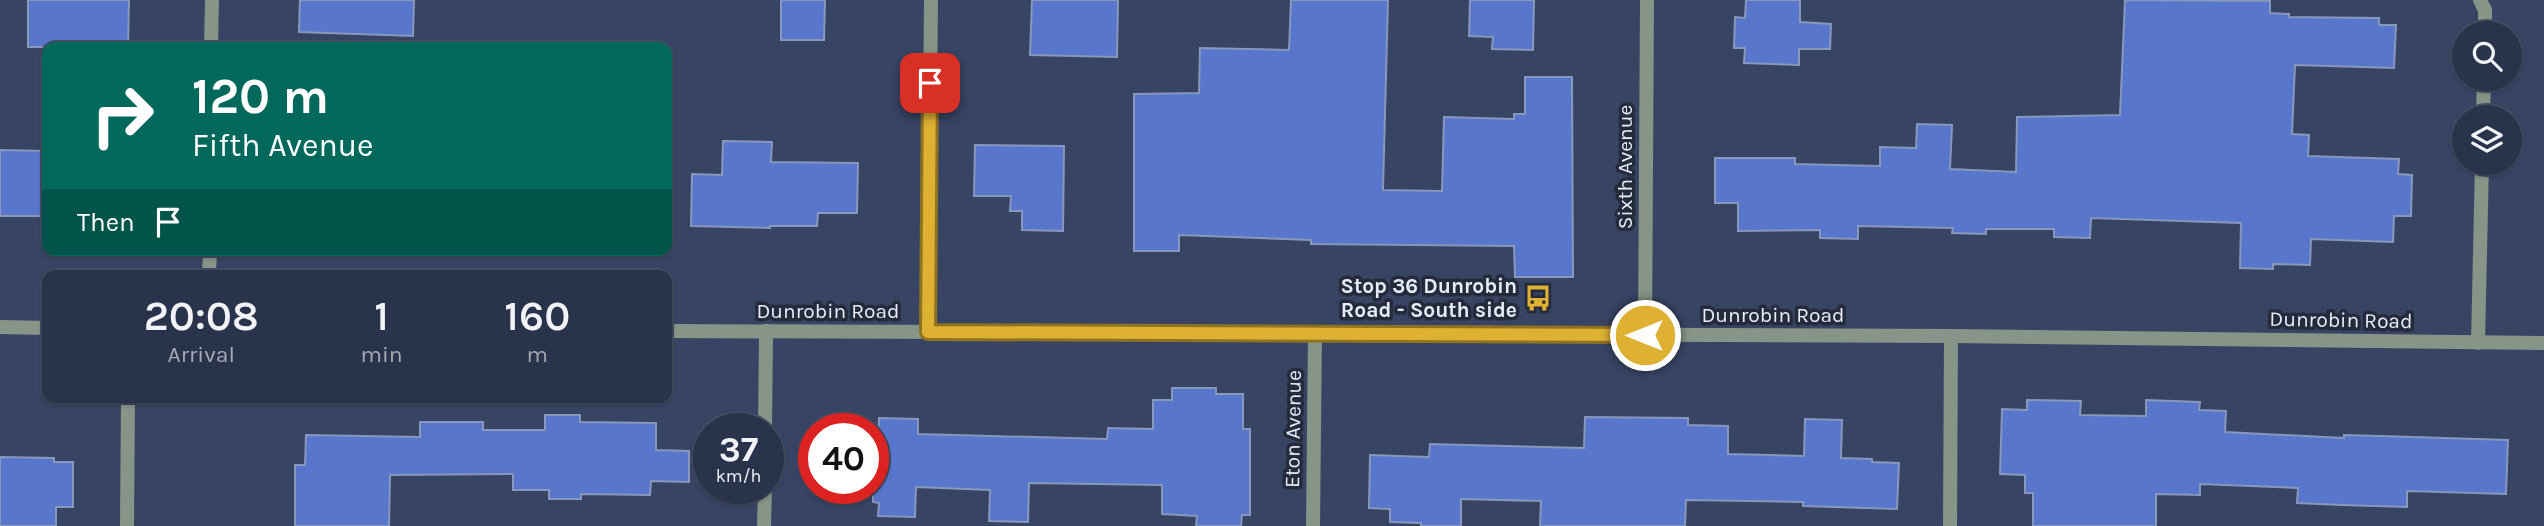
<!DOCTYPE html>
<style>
:root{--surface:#29334b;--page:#353f55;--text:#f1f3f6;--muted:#a5aab5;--line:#454e63}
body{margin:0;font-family:Karla,sans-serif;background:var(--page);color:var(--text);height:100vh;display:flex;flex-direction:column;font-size:26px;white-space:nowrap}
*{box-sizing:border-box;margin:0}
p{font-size:23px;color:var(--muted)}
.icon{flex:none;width:38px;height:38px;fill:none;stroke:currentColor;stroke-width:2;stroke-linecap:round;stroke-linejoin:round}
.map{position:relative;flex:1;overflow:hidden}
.details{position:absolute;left:42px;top:270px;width:630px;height:133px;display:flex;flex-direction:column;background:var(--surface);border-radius:14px;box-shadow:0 2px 5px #0004,0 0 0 2px var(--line)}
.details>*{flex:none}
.top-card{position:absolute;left:42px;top:42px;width:630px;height:214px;border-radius:14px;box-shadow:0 2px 5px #0004,0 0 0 2px var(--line);background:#00695c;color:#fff;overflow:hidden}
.fabs{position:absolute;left:2452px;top:21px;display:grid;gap:14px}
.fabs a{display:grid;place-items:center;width:70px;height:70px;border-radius:50%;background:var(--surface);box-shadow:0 2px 5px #0004,0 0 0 2px var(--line);font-size:35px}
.speed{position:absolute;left:693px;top:413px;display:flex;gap:14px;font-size:35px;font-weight:700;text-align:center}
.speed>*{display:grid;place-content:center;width:91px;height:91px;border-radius:50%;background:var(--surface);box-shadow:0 2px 5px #0004,0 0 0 2px var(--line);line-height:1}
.speed small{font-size:18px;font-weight:400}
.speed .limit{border:10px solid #d22;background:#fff;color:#111}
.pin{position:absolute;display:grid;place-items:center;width:60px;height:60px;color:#fff;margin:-30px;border-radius:14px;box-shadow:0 4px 10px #0006}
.me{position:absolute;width:77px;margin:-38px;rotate:270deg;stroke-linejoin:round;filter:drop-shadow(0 0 5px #0008)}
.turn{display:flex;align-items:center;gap:24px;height:147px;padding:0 35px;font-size:32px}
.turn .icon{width:91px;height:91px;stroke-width:2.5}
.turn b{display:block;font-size:49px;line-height:60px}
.then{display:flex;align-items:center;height:66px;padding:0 35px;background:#0003;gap:14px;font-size:26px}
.eta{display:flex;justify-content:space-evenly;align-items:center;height:119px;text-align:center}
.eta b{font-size:42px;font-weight:600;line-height:49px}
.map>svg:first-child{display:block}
.building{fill:#5876cc;stroke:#8897bc;stroke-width:2}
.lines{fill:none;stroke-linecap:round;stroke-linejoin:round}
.minor{stroke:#869587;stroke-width:14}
.tertiary{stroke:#869587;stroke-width:14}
.route-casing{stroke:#907321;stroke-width:18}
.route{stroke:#deb133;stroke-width:12}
.labels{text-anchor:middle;stroke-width:7;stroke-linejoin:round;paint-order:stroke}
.street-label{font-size:21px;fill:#e6ecfc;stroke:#252b3a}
.poi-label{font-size:21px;font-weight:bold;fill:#e6ecfc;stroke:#252b3a;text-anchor:end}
</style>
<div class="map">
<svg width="2544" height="526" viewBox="0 0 2544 526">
<rect width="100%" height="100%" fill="#374464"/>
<g class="building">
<polygon points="28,0 129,0 128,47 28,47"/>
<polygon points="300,0 414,0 413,36 299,32"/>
<polygon points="781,0 825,0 824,40 781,40"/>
<polygon points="1032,0 1118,0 1117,57 1030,55"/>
<polygon points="1291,0 1388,0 1383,190 1442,191 1444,117 1514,119 1514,114 1525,114 1525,77 1572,77 1573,277 1515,277 1514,246 1311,244 1311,240 1179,235 1179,251 1134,251 1134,94 1199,93 1200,48 1289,50"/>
<polygon points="1470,0 1534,0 1533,50 1492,49 1493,37 1469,36"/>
<polygon points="1746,0 1800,0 1800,22 1831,24 1830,49 1799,49 1799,65 1744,63 1745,48 1734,48 1735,17 1745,18"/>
<polygon points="2125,0 2270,1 2270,13 2289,14 2289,17 2379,18 2379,25 2396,25 2394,68 2295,65 2292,134 2309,135 2308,156 2399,159 2398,174 2412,175 2411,216 2394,216 2393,242 2311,239 2310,265 2273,264 2273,269 2240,268 2241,223 2091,218 2090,238 2054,237 2054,229 1986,229 1986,234 1952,233 1953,228 1858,226 1858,239 1820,238 1820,230 1738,231 1738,203 1715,203 1715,158 1795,158 1795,164 1880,166 1880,147 1916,148 1917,124 1952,125 1950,169 2016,172 2017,117 2120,115"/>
<polygon points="723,141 772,142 771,162 858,163 857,213 818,213 817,226 770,226 770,228 691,226 692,174 722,175"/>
<polygon points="975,145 1064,146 1063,231 1022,230 1022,211 1010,211 1011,196 974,196"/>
<polygon points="0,150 47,151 46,216 0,216"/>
<polygon points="1172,388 1216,388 1216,394 1243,394 1243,429 1250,429 1250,515 1242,515 1241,526 1196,526 1197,516 1162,514 1162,485 1029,483 1028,522 989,521 990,490 916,487 915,517 878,516 879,503 873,502 873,464 877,464 879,418 918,419 918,434 1107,439 1108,428 1153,429 1153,400 1172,400"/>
<polygon points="2027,400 2081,401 2080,415 2146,416 2146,400 2200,402 2199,410 2226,411 2225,432 2344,438 2344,435 2381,436 2508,440 2506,494 2407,491 2407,507 2342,505 2297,503 2298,488 2200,484 2200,495 2156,494 2156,526 2033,526 2033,493 2025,493 2025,475 2000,474 2002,409 2027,410"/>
<polygon points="545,415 580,415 580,422 656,423 656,450 689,451 689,482 651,481 650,495 581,494 581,499 549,499 549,490 513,490 513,474 390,475 389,526 295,526 295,465 305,465 306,435 420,437 420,422 483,422 483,430 545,430"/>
<polygon points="1585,417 1688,418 1688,425 1728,426 1728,454 1804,456 1805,419 1842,420 1841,458 1872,459 1872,462 1899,463 1897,509 1803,506 1803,502 1686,500 1685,526 1540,526 1541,501 1461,499 1461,526 1421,526 1421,523 1390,522 1390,509 1369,508 1370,455 1429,457 1430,444 1584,448"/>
<polygon points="0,457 54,458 54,462 73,462 73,507 56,507 56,526 0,526"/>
</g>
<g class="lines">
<g class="minor">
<polyline points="2480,0 2485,10 2485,33"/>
<polyline points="211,47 212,0"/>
<polyline points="2483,117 2484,79"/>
<polyline points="209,275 210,250"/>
<polyline points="928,332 931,0"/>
<polyline points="1645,335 1647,0"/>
<polyline points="2478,343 2482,163"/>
<polyline points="765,429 766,331"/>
<polyline points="127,526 128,397"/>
<polyline points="764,526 765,488"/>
<polyline points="1313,526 1315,333"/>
<polyline points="1950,526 1951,336"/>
</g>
<g class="tertiary">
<polyline points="0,327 47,328"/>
<polyline points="667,331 1951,336 2544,343"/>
</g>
</g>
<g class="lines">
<g class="route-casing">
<polyline id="route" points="930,83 928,332 1645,335"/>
</g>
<use href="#route" class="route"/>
</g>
<defs>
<g id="bus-bare" transform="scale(2.1)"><path d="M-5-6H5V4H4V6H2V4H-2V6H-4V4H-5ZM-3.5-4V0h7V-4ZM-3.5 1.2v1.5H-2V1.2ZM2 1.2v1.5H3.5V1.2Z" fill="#deb133" stroke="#252b3a" stroke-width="2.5" paint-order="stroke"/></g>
</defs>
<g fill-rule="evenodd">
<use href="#bus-bare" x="1538" y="298"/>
</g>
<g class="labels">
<g class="street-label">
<text transform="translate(1625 167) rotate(-90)" y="7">Sixth Avenue</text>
<text x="828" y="318">Dunrobin Road</text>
<text x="1773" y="322">Dunrobin Road</text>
<text transform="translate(2341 320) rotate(1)" y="7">Dunrobin Road</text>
<text transform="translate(1293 429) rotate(-89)" y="7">Eton Avenue</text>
</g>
<g class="poi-label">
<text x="1517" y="293">Stop 36 Dunrobin<tspan x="1517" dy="24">Road - South side</tspan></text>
</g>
</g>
</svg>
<div class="fabs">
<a><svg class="icon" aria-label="search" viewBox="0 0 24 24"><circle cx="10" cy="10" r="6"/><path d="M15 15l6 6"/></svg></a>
<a><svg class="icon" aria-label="layers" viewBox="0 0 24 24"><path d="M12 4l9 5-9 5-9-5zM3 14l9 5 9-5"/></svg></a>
</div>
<div class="speed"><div>37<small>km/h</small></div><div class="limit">40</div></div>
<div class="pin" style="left:930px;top:83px;background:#d93025"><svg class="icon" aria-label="arrive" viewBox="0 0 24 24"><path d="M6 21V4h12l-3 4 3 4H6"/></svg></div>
<svg class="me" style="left:1645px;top:335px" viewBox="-20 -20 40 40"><circle r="17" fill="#deb133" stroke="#fff" stroke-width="3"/><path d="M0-11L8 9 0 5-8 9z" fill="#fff"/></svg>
<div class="top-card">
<div class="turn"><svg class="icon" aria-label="right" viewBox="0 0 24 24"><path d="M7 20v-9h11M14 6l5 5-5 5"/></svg><div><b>120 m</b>Fifth Avenue</div></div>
<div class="then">Then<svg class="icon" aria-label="arrive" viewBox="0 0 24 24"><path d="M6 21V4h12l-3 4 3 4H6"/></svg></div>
</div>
<section class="details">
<div class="eta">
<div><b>20:08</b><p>Arrival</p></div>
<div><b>1</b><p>min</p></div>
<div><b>160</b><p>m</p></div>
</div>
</section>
</div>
